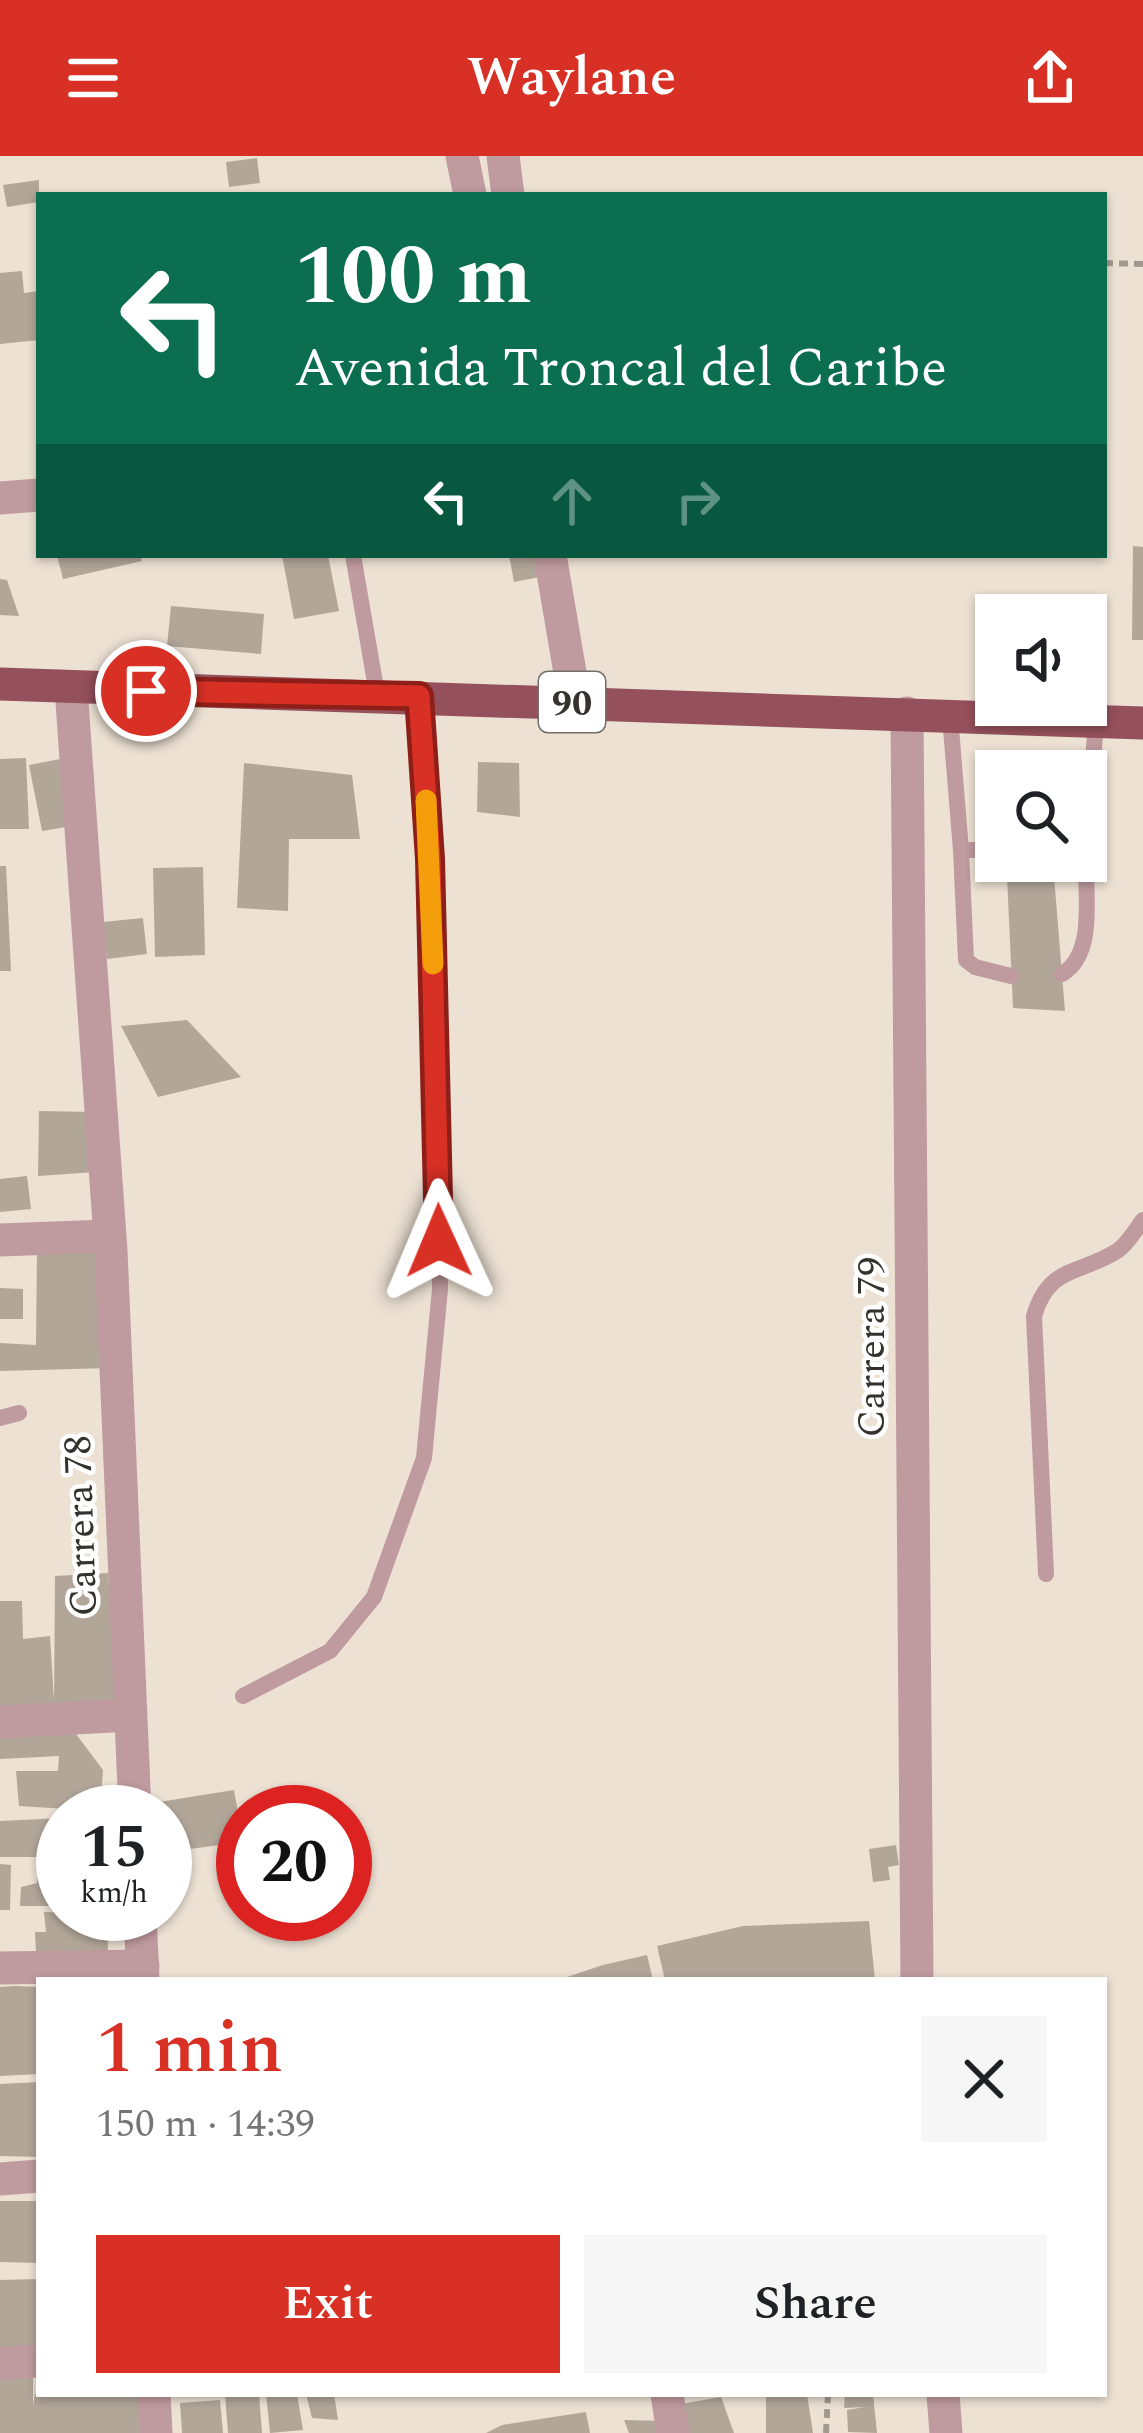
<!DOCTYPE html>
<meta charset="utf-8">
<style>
:root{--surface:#fff;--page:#f6f6f6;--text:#202124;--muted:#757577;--accent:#d93025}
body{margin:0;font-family:Spectral,serif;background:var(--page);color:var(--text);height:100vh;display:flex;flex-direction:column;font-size:45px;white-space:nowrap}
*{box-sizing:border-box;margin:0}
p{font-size:39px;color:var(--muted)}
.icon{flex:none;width:66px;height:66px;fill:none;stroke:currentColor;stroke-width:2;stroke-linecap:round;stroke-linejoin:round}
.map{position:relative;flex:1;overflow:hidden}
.details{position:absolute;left:36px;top:1821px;width:1071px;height:420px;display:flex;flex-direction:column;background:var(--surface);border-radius:0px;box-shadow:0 3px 9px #0004}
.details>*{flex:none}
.guide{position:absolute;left:36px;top:36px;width:1071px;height:366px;border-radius:0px;box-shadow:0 3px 9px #0004;background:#0b6e4f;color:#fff;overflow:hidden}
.controls{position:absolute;left:975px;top:438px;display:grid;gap:24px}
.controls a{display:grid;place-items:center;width:132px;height:132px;border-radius:0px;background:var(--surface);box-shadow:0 3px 9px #0004;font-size:60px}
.speed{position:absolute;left:36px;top:1629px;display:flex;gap:24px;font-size:60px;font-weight:700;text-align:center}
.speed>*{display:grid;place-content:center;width:156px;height:156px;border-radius:50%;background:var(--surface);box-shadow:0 3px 9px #0004;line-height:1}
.speed small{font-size:30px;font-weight:400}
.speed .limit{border:18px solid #d22;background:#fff;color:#111}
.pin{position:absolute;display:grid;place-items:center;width:102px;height:102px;color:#fff;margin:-51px;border:6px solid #fff;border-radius:50%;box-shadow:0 3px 12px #0007}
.me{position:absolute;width:132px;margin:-66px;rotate:359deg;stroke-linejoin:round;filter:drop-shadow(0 0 9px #0008)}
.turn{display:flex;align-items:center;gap:42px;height:252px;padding:0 60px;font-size:54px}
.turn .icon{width:156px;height:156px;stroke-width:2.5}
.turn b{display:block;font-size:84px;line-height:102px}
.lanes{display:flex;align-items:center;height:114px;padding:0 60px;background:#0003;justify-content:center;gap:60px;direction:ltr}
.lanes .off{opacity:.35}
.round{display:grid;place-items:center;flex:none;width:126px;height:126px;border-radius:0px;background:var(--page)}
.head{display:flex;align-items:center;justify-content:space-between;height:204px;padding:0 60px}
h1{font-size:72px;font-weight:600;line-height:90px;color:var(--accent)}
.action{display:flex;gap:24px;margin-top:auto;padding:24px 60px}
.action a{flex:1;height:138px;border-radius:0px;background:var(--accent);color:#fff;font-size:48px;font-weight:600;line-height:138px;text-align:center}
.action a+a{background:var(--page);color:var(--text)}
header{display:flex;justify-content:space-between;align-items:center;height:156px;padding:0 60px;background:var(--accent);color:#fff;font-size:54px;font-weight:600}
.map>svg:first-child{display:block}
.building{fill:#b2a699}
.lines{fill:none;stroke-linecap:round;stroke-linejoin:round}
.path{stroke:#a1998f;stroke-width:6;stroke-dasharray:9 6;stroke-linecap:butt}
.service{stroke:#bf9a9e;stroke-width:16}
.minor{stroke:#bf9a9e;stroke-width:33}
.trunk{stroke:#94505b;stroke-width:33}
.route-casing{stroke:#8d1f18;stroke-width:30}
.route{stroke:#d93025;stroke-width:21}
.slow{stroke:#f59e0b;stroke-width:21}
.labels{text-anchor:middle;stroke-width:9;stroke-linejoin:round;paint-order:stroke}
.shield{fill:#fff;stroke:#726f6b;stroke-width:3}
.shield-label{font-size:36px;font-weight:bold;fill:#35312c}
.street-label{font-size:39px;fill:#35312c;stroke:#fff}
</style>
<header><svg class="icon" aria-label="menu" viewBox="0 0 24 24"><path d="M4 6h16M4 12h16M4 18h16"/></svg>Waylane<svg class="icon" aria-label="share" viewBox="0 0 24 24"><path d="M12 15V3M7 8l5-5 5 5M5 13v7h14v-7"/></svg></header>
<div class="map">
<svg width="1143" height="2277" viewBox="0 0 1143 2277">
<rect width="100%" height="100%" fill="#ece1d3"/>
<g class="building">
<polygon points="257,2 260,27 229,31 226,6"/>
<polygon points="39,24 39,46 7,51 3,29"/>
<polygon points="22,115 24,137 39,135 39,184 0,188 0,117"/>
<polygon points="1133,390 1143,391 1143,484 1132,484"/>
<polygon points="57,399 140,399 142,405 63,423"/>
<polygon points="282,399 328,399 339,455 294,463"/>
<polygon points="509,399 540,399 545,420 514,426"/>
<polygon points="0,423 7,424 19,460 0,459"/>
<polygon points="171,450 264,458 261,498 167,490"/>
<polygon points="71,601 78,669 42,675 29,609"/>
<polygon points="26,602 29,673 0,673 0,603"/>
<polygon points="478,606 519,607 520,661 477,656"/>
<polygon points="244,607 352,619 360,683 289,683 288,755 237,752"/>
<polygon points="0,710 6,710 11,815 0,815"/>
<polygon points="203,711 205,799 155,801 153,712"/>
<polygon points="1007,720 1054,720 1065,855 1013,852"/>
<polygon points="143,762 147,798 107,803 103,766"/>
<polygon points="187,864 241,921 158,941 121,870"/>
<polygon points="39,955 95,956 96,1016 38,1020"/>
<polygon points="27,1020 31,1053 0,1056 0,1023"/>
<polygon points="37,1096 107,1097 110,1212 0,1215 0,1187 36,1189"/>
<polygon points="0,1132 23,1133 23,1163 0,1163"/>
<polygon points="108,1417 119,1553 0,1552 0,1445 22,1445 23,1483 50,1480 54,1544 55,1420"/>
<polygon points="76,1578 103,1614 100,1655 19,1650 16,1615 58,1615 59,1600 0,1603 0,1581"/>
<polygon points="234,1634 243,1686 167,1696 165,1656 161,1656 159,1646"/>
<polygon points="63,1662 63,1701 0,1701 0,1665"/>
<polygon points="896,1689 899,1709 888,1711 890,1724 873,1726 869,1693"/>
<polygon points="0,1708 11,1709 10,1754 0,1754"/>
<polygon points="39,1710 63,1710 63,1750 20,1750 21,1731 37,1727"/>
<polygon points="44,1756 107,1758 108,1795 36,1797 35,1776 46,1776"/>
<polygon points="869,1765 875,1824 665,1824 657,1790 743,1770"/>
<polygon points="647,1799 653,1824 558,1824 603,1809"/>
<polygon points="15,1830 39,1831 39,1918 0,1920 0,1831"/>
<polygon points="39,1926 39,2001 0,2000 0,1928"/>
<polygon points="0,2045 39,2045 39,2107 0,2106"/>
<polygon points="39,2123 39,2201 0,2200 0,2124"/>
<polygon points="33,2207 33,2249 35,2238 141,2238 143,2277 0,2277 0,2208"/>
<polygon points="225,2238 259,2238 262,2277 228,2277"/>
<polygon points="266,2238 297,2238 303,2274 270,2277"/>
<polygon points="306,2238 334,2238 338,2264 312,2262"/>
<polygon points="766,2238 807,2238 813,2277 766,2277"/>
<polygon points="845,2238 873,2238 877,2277 848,2276 847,2254 865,2251 844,2252"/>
<polygon points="721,2241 734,2277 685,2277 681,2248"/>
<polygon points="220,2244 223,2277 182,2277 180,2247"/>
<polygon points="586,2256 590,2277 486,2277 502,2269"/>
<polygon points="624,2264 663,2265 665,2277 629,2277"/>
</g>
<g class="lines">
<g class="path">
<polyline points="1104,107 1143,108"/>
<polyline points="826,2277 828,2238"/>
</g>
<g class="service">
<polyline points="353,399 377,538"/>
<polyline points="950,560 961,694 996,694"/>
<polyline points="961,694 966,804 975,811 1011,820"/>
<polyline points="1086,698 1096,565"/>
<path d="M 1062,818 C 1096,798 1085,740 1086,705"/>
<polyline points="0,1262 19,1257"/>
<path d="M 1046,1418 L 1034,1160 C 1049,1109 1079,1119 1117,1095 C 1128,1088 1135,1074 1143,1064"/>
<polyline points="243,1540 330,1495 374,1441 424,1302 440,1133 430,702 419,540"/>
</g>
<g class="minor">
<polyline points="462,0 470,39"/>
<polyline points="503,0 508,39"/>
<polyline points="0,342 39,339"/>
<polyline points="550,399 575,546"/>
<polyline points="71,532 111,1095 135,1656"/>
<polyline points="907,557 917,1824"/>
<polyline points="0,1084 108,1080"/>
<polyline points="0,1566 130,1559"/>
<polyline points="140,1758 143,1824"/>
<polyline points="0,1812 143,1810"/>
<polyline points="0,2023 39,2020"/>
<polyline points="0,2207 39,2205"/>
<polyline points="154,2238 156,2277"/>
<polyline points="667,2238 673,2277"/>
<polyline points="943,2238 946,2277"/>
</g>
<polyline class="trunk" points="0,528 1143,567"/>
</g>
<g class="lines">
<g class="route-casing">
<polyline id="route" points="146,535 419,540 430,703 439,1085"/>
</g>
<use href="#route" class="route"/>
<polyline class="slow" points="426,644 433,808"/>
</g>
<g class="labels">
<rect class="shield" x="539" y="516" width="66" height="60" rx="9"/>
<g class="shield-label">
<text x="572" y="559">90</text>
</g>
<g class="street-label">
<text transform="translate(870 1191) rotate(-90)" y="14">Carrera 79</text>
<text transform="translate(79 1370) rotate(-92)" y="14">Carrera 78</text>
</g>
</g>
</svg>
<div class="controls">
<a><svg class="icon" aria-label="sound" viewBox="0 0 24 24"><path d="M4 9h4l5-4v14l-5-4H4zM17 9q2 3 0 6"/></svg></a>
<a><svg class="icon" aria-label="search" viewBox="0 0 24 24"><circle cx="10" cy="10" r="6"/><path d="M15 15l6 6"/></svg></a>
</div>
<div class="speed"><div>15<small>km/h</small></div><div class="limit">20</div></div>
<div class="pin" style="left:146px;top:535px;background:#d93025"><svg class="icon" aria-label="arrive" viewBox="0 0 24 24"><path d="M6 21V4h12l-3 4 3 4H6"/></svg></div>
<svg class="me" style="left:439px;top:1085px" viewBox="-20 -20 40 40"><path d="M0-17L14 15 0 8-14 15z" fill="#d93025" stroke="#fff" stroke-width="4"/></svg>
<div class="guide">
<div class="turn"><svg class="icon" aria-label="left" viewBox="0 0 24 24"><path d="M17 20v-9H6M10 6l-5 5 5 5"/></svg><div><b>100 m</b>Avenida Troncal del Caribe</div></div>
<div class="lanes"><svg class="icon" aria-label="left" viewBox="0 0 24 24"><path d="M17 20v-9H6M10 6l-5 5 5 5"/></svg><svg class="icon off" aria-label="ahead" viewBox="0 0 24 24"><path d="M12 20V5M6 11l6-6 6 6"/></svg><svg class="icon off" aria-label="right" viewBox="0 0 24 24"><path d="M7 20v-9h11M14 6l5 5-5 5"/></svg></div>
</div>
<section class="details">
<div class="head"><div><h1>1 min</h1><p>150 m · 14:39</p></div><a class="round"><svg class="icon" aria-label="close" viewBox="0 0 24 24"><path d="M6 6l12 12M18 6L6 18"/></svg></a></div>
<div class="action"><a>Exit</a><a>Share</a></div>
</section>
</div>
